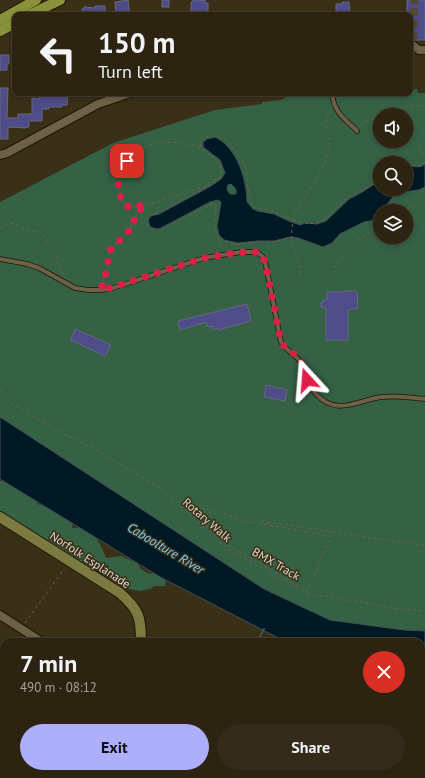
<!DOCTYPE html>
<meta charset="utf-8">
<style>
:root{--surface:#2c2311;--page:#342b1a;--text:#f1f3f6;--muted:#a6a49f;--line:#484031;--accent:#adaffb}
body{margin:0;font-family:"PT Sans",sans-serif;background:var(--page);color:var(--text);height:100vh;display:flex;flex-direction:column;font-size:15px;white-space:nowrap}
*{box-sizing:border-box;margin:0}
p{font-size:13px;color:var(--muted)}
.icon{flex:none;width:22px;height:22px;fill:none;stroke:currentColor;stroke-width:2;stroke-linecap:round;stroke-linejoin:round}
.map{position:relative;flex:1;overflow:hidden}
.sheet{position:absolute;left:0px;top:638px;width:425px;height:140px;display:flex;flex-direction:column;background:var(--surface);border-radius:12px 12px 0 0;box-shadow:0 2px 6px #0003,0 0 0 1px var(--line)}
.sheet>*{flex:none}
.top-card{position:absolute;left:12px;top:12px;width:401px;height:84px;border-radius:8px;box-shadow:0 2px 6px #0003,0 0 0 1px var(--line);background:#2c2311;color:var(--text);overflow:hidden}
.controls{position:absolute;left:373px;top:108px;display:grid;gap:8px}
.controls a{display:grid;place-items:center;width:40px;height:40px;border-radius:50%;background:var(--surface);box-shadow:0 2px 6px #0003,0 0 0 1px var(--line);font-size:20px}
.pin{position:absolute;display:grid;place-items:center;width:34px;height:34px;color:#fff;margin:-17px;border-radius:8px;box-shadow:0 2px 6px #0006}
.me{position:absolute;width:44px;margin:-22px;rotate:341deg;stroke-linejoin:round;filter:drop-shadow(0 0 3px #0008)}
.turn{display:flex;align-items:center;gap:14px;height:84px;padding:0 20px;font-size:18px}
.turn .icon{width:52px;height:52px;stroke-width:2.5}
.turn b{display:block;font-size:28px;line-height:34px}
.round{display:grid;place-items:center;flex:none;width:42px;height:42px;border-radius:21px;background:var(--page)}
.overview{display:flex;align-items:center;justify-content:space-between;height:68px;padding:0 20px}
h1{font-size:24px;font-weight:700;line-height:30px}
.action{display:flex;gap:8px;margin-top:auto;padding:8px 20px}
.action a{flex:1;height:46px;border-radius:24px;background:var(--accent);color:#111;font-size:16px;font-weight:700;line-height:46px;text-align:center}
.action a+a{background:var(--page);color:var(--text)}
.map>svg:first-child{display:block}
.green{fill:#356145;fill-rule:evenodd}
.water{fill:#011925;stroke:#435256;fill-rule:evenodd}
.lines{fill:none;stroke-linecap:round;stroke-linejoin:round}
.stream{stroke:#435256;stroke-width:2}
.building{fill:#4f4c8a;stroke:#676883}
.street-tunnel{stroke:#534832;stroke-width:8;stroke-dasharray:8 4;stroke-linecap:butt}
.lane-casing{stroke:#211701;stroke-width:5.5}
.street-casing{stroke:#211701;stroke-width:10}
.secondary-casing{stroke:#211701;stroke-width:12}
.primary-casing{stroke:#211701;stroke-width:12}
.path{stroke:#6b614c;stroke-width:1;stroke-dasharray:3 3;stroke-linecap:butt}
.lane{stroke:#6d6147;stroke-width:4}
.street{stroke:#6d6147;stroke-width:8}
.secondary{stroke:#7b7a40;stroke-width:10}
.primary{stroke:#89923a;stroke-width:10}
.route{stroke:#e11d48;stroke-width:7;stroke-dasharray:0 12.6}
.labels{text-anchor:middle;stroke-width:3;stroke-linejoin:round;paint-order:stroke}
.street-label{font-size:12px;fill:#ded7c9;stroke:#3a2f17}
.water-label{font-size:13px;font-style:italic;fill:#7ccefb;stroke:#3a2f17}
</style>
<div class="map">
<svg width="425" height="778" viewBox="0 0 425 778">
<rect width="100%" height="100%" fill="#3a2f17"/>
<g class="green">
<path d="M 410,84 L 412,85 L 413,89 L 417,89 L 418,93 L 425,93 L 425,631 L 404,630 L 330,620 L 264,589 L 0,417 L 0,202 L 113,143 L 215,110 L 262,104 L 262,102 L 281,100 L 294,93 L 317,93 L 319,97 L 328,95 L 327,93 L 410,93 ZM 380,115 L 406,115 L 406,141 L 380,141 ZM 380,163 L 406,163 L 406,189 L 380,189 ZM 380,211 L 406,211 L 406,237 L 380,237 Z"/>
<path d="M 0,481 L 9,482 L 38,496 L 37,504 L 46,506 L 73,521 L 72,528 C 75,528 79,527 82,527 C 95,531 102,547 106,558 L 121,556 L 137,563 L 141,569 L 149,574 L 162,570 L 166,576 L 165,586 L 155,586 L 150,589 L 140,591 L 129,589 L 125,582 L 116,579 L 110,574 L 108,565 L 104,564 L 99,569 L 90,571 L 80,566 L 65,551 L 57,549 L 44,539 L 35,537 L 0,514 Z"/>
<polygon points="138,774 248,774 248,778 137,778"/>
</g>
<g class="water">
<path d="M 215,137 C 237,147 247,180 247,202 L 253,209 L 258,211 L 274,214 L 291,222 L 301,225 L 304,223 L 317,224 L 326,221 L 349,199 L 364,191 L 380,180 L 380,189 L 406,189 L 406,165 C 413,166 420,169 425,164 L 425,187 L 419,190 L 396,193 L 382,211 L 380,211 L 377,220 L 364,222 L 340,234 L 332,243 L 323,247 L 298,238 L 290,237 L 274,241 L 257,241 L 238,243 L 224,240 L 219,235 L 217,226 L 221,202 L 218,200 L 210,202 L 161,228 L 157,229 L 150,227 L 148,220 L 151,216 L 159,214 L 211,186 L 221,179 L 225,173 L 220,160 L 203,147 L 203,142 L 207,139 ZM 231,184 C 234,187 237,189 236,194 L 230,194 L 227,190 L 228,185 Z"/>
<polygon points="0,417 264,589 330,620 404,630 425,631 425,676 421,676 421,642 286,642 160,577 0,479"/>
</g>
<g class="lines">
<g class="stream">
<polyline points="257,642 264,629"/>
<polyline points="212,778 213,774"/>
</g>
</g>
<g class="building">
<polygon points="128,0 130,15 116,15 115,2"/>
<rect x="162" y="0" width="7" height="7"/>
<polygon points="193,0 205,0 205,3 208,3 208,14 191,14 191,2 193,2"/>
<polygon points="407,0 425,0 425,40 410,40 410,15 407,15"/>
<polygon points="342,2 349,2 350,15 336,15 336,4 342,4"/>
<polygon points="95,6 105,6 105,15 81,15 82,9 84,9 84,7 95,8"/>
<polygon points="0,55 9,55 9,64 7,64 7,70 0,70"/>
<polygon points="0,88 8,88 7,118 18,118 18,114 32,114 32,98 39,99 39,94 68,93 67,105 62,105 62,107 49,107 49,109 42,109 42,121 29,121 29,127 27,127 26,128 8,127 8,139 0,139"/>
<polygon points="345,291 357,291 358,308 348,310 348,340 326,340 326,308 321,307 321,302 323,302 323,300 327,300 327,292 345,292"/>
<polygon points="247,304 251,321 218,330 218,328 213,330 212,326 208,327 206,322 180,330 178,321"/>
<polygon points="75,329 111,345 105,356 71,340"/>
<polygon points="266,385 287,390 285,401 264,397"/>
</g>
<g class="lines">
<polyline class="street-tunnel" points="413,40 414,0"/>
<g class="lane-casing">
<g id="lane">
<path d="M 332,93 C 334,113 344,118 357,131"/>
<path d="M 0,259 L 27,264 L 39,268 L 75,288 L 88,290 L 101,290 L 110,289 L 204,258 L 241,252 L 257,252 L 263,257 L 266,266 L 281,342 C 286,351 297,355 302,364 C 309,374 305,382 316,394 C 337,417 357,400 382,397 C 396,395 411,398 425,399"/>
</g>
</g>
<g class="street-casing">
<g id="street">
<polyline points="414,46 419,50 425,50"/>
<polyline points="0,155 7,153 98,104 130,93"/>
<polyline points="0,615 42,642"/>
</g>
</g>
<g class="secondary-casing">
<g id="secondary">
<path d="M 0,517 L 120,593 C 139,610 141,617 141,642"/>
<polyline points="0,732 4,732"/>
<polyline points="421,732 425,732"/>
<polyline points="0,740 4,740"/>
<polyline points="314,774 314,778"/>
</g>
</g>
<g class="primary-casing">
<g id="primary">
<polyline points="29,15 60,0"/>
<polyline points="0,20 36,0"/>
<polyline points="0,31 15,23"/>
</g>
</g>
<g class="path">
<path d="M 360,125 C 374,115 409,103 425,106"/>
<path d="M 200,147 L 203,139 L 210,136 L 220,136 L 227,140 L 238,154 L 247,170 L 247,184 L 252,205 C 257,210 263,208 269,210 C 284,215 306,229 322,221 C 333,215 339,202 350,196 C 360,191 375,186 380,176"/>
<polyline points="419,147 425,158"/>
<polyline points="406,164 418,166 423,165"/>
<polyline points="423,164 425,161"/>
<path d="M 221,176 L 202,187 L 157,202 L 130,208 L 123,203 L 118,184 L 121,175 L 126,167 L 127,161 L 132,151 C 159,140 191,137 214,158 C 221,164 223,171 219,180 L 161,212 L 151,215 L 147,219 L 149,228 L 153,230 L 160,230 L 212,204 L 216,208 C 215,220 213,233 221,243 L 225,242 L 235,245 L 258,242 L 274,242 L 293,237"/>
<polyline points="401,211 425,201"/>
<path d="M 0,228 L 8,223 L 15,224 L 23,229 L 38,232 L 44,235 C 46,238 46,242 48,245 C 53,253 58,251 57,263 L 61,268 L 63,275"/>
<path d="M 300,274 C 300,260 295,256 293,244 C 291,235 292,224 294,215 C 307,193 325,171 329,145 C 331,130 320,124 331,110"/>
<polyline points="334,274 335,266 357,240 380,225"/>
<polyline points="102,284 107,270 109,254 111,249 129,231 137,214 145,205"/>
<polyline points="0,389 10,402 54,429 91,447 160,488 193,516 212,537 225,547 291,585 313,596 330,596 346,601 357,601 391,608 425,611"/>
<polygon points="192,504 200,506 211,513 214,510 245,521 331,536 307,591 226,544 209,530 202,517 190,510"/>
<polyline points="261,521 425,546"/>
<polyline points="25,623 64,569"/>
</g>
<use href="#lane" class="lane"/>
<use href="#street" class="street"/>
<use href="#secondary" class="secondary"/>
<use href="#primary" class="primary"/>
</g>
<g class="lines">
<path class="route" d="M 127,161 C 126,167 125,169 122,173 C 116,183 119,193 123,203 L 130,208 L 145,204 L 137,214 L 129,231 L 111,249 L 109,254 L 107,270 L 103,281 L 101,290 L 110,288 L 204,258 L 241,252 L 257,252 L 263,257 L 266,266 L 281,342 C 284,346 286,348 290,351 C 301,358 305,368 307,380"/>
</g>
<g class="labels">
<g class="street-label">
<text transform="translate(207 520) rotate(41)" y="4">Rotary Walk</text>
<text transform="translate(90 560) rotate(33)" y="4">Norfolk Esplanade</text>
<text transform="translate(276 564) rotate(30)" y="4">BMX Track</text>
</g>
<g class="water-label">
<text transform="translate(166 548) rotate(31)" y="5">Caboolture River</text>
</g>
</g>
</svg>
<div class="controls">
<a><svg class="icon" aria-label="sound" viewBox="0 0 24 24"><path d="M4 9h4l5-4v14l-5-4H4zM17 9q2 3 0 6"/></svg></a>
<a><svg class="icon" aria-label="search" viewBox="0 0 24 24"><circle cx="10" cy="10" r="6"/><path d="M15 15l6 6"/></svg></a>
<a><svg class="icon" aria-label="layers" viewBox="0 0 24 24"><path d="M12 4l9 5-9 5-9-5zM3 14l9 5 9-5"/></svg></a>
</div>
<div class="pin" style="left:127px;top:161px;background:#d93025"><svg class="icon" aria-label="arrive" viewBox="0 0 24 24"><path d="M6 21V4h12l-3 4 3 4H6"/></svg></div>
<svg class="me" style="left:307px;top:380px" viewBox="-20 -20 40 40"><path d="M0-17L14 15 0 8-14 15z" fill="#e11d48" stroke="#fff" stroke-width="4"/></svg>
<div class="top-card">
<div class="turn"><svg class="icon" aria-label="left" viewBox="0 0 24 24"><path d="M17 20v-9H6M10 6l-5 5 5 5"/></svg><div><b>150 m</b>Turn left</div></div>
</div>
<section class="sheet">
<div class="overview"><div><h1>7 min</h1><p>490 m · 08:12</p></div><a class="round" style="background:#d93025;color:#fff"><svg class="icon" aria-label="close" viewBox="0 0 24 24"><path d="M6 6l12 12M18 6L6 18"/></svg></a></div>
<div class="action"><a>Exit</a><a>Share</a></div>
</section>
</div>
